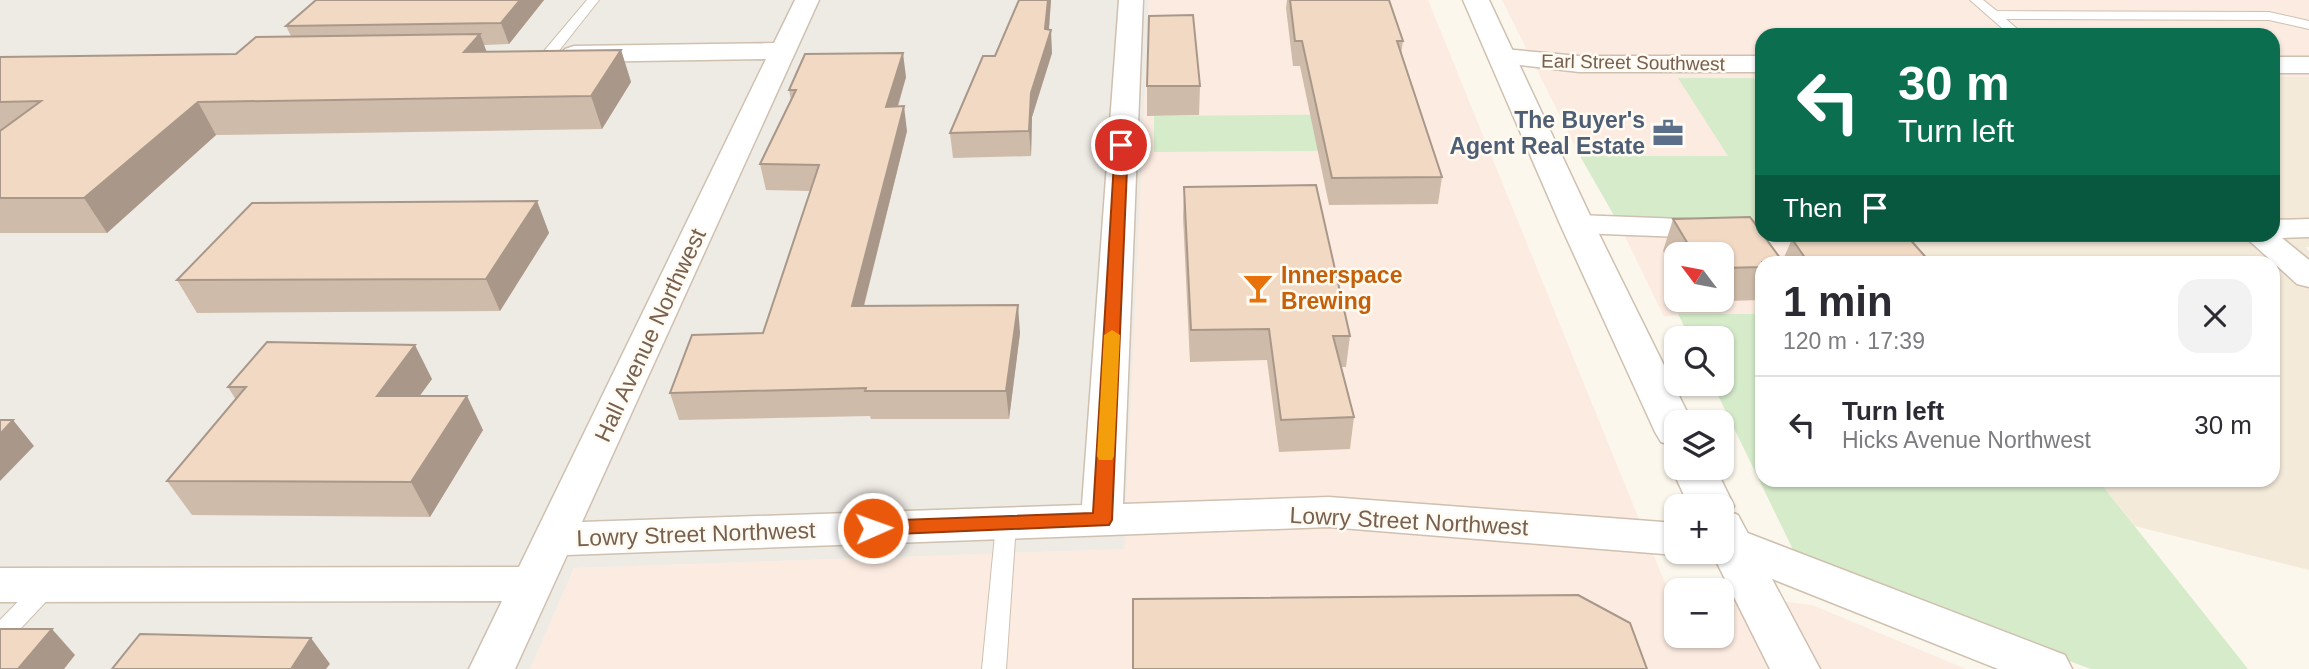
<!DOCTYPE html>
<meta charset="utf-8">
<style>
:root{--surface:#fff;--page:#f2f2f3;--text:#2b2b33;--muted:#7c7c81;--line:#e1e1e2}
body{margin:0;font-family:Arial,sans-serif;background:var(--page);color:var(--text);height:100vh;display:flex;flex-direction:column;font-size:26px;white-space:nowrap}
*{box-sizing:border-box;margin:0}
p{font-size:23px;color:var(--muted)}
.icon{flex:none;width:38px;height:38px;fill:none;stroke:currentColor;stroke-width:2;stroke-linecap:round;stroke-linejoin:round}
.map{position:relative;flex:1;overflow:hidden}
.side{position:absolute;left:1755px;top:256px;width:525px;height:231px;display:flex;flex-direction:column;background:var(--surface);border-radius:21px;box-shadow:0 2px 5px #0004}
.side>*{flex:none}
.top-card{position:absolute;left:1755px;top:28px;width:525px;height:214px;border-radius:21px;box-shadow:0 2px 5px #0004;background:#0b6e4f;color:#fff;overflow:hidden}
.needle{width:46px;rotate:302deg}
.controls{position:absolute;left:1664px;top:242px;display:grid;gap:14px}
.controls a{display:grid;place-items:center;width:70px;height:70px;border-radius:14px;background:var(--surface);box-shadow:0 2px 5px #0004;font-size:35px}
.pin{position:absolute;display:grid;place-items:center;width:60px;height:60px;color:#fff;margin:-30px;border:4px solid #fff;border-radius:50%;box-shadow:0 2px 7px #0007}
.me{position:absolute;width:77px;margin:-38px;rotate:88deg;stroke-linejoin:round;filter:drop-shadow(0 0 5px #0008)}
.turn{display:flex;align-items:center;gap:24px;height:147px;padding:0 28px;font-size:32px}
.turn .icon{width:91px;height:91px;stroke-width:2.5}
.turn b{display:block;font-size:49px;line-height:60px}
.then{display:flex;align-items:center;height:66px;padding:0 28px;background:#0003;gap:14px;font-size:26px}
.round{display:grid;place-items:center;flex:none;width:74px;height:74px;border-radius:21px;background:var(--page)}
.summary{display:flex;align-items:center;justify-content:space-between;height:119px;padding:0 28px}
h1{font-size:42px;font-weight:700;line-height:52px}
ul{padding:0;list-style:none}
li{display:flex;align-items:center;gap:21px;height:98px;padding:0 28px;border-top:2px solid var(--line)}
li div{flex:1}
li b{display:block;font-size:26px}
li em{font-style:normal}
.map>svg:first-child{display:block}
.residential{fill:#f4eada}
.commercial{fill:#fcebe0;fill-rule:evenodd}
.industrial{fill:#eeeae4}
.green{fill:#d5ebca}
.lines{fill:none;stroke-linecap:round;stroke-linejoin:round}
.service-casing{stroke:#cfc0b0;stroke-width:2}
.minor-casing{stroke:#cfc0b0;stroke-width:3}
.tertiary-casing{stroke:#cfc0b0;stroke-width:3}
.service{fill:#fff;fill-rule:evenodd}
.minor{fill:#fff;fill-rule:evenodd}
.tertiary{fill:#fff;fill-rule:evenodd}
.wall{fill:#cfbba9}
.shaded-wall{fill:#a99889}
.building{fill:#f1d9c4;stroke:#a99889;stroke-width:2}
.route{fill:#ea580c;stroke:#983908;stroke-width:2}
.slow{fill:#f59e0b}
.labels{text-anchor:middle;stroke-width:5;stroke-linejoin:round;paint-order:stroke}
.far-street-label{font-size:19px;fill:#78604e;stroke:#fffbf3}
.service-label{font-size:23px;font-weight:bold;fill:#4e5e75;stroke:#fffbf3;text-anchor:end}
.food-label{font-size:23px;font-weight:bold;fill:#c56008;stroke:#fffbf3;text-anchor:start}
.street-label{font-size:23px;fill:#78604e;stroke:#fffbf3}
</style>
<div class="map">
<svg width="2309" height="669" viewBox="0 0 2309 669">
<rect width="100%" height="100%" fill="#fcf7ec"/>
<polygon class="residential" points="2273,77 2309,77 2309,247 2305,247 2309,251 2309,570 2135,526 2098,480 2273,480 2273,262 1925,262 1903,235 2273,234"/>
<g class="commercial">
<polygon points="1149,0 1428,0 1667,588 1693,590 1676,590 1676,635 1722,635 1722,594 1812,605 1966,669 530,669 574,568 1123,549"/>
<polygon points="1502,0 2309,0 2309,77 2273,77 2273,35 1762,35 1762,78 1679,78 1729,156 1580,156"/>
<path d="M 1762,225 L 1762,234 L 1903,235 L 1925,262 L 1762,262 L 1762,314 L 1678,314 L 1664,317 L 1620,226 ZM 1676,254 L 1722,254 L 1722,299 L 1676,299 Z"/>
</g>
<polygon class="industrial" points="0,0 1149,0 1124,549 574,568 530,669 0,669"/>
<g class="green">
<polygon points="1678,78 1754,78 1762,93 1762,225 1620,226 1580,156 1728,156"/>
<polygon points="1409,114 1421,150 1154,152 1154,116"/>
<polygon points="1678,314 1762,314 1762,480 2098,480 2248,669 2091,669 1799,562 1712,383 1722,383 1722,338 1690,338"/>
</g>
<g class="lines">
<g class="service-casing">
<g id="service">
<polygon points="587,0 599,0 554,57 544,57 544,51"/>
<polygon points="1970,0 1983,0 1997,11 2269,12 2309,21 2309,29 2269,20 2006,19 2024,35 2010,35"/>
<polygon points="1006,516 1013,518 1016,524 1006,669 982,669 996,524 999,518"/>
<polygon points="48,576 56,579 59,585 56,591 8,642 0,644 0,620 40,579"/>
</g>
</g>
<g class="minor-casing">
<g id="minor">
<polygon points="795,0 819,0 582,522 1082,505 1119,0 1143,0 1123,504 1329,497 1676,523 1676,551 1688,551 1676,555 1329,527 567,555 515,669 469,669 502,601 0,602 0,568 519,567 766,59 574,62 565,59 561,54 565,49 574,46 774,43"/>
<polygon points="1503,49 1579,56 1762,56 1762,72 1579,72 1494,62 1490,57 1494,52"/>
<rect x="2273" y="57" width="36" height="16"/>
<polygon points="1577,215 1762,222 1762,234 1775,234 1762,240 1577,233 1566,231 1561,224 1566,217"/>
<polygon points="2309,219 2309,237 2282,238 2309,260 2309,287 2297,284 2242,234 2273,234 2273,220"/>
<polygon points="1722,526 1745,532 2065,655 2072,669 1998,669 1707,553 1706,551 1722,551"/>
</g>
</g>
<g class="tertiary-casing">
<g id="tertiary">
<polygon points="1463,0 1489,0 1594,224 1692,422 1676,422 1676,447 1661,442 1655,432 1560,224"/>
<polygon points="1676,458 1676,467 1715,467 1734,506 1731,512 1738,515 1820,669 1770,669 1711,551 1722,551 1722,506 1689,506 1671,467"/>
</g>
</g>
<use href="#service" class="service"/>
<use href="#minor" class="minor"/>
<use href="#tertiary" class="tertiary"/>
</g>
<g class="wall">
<polygon points="316,0 544,0 509,44 484,45 486,52 621,50 631,82 602,129 216,135 107,233 0,233 0,57 236,54 291,36 286,26"/>
<polygon points="1051,0 1049,29 1052,53 1032,117 1031,156 953,158 950,133"/>
<polygon points="1287,0 1290,0 1403,41 1401,54 1442,177 1438,204 1329,205 1300,66 1293,66 1286,8"/>
<polygon points="906,77 898,107 907,131 864,306 1020,333 1009,419 871,419 870,416 679,420 670,393 763,333 810,191 766,190 760,164 791,100 789,90"/>
<polygon points="1147,86 1200,86 1199,115 1147,116"/>
<polygon points="1184,187 1350,336 1346,367 1341,367 1354,417 1350,449 1279,452 1267,360 1190,362 1183,217"/>
<polygon points="537,201 549,233 500,311 197,313 177,280"/>
<polygon points="1673,219 1782,262 1792,239 1930,262 1762,262 1762,300 1692,302 1691,299 1722,299 1722,254 1676,254 1676,275 1663,251"/>
<polygon points="432,379 419,396 483,430 430,517 192,515 167,481 236,400 228,387"/>
</g>
<g class="shaded-wall">
<polygon points="520,0 544,0 509,44 501,23"/>
<polygon points="1048,0 1051,0 1048,40 1051,30 1052,53 1032,117 1031,156 1029,131 1031,93 1045,29"/>
<polygon points="480,34 492,66 464,52"/>
<polygon points="621,50 631,82 602,129 591,96"/>
<polygon points="903,53 906,77 890,132 886,107"/>
<polygon points="198,102 216,135 107,233 84,198"/>
<polygon points="904,106 907,131 857,333 852,306"/>
<polygon points="537,201 549,233 500,311 486,279"/>
<polygon points="1018,305 1020,333 1009,419 1006,391"/>
<polygon points="415,345 432,379 395,430 377,396"/>
<polygon points="467,396 483,430 430,517 411,482"/>
<polygon points="13,420 34,446 0,481 0,434"/>
<polygon points="52,629 75,655 64,669 18,669"/>
<polygon points="311,638 330,664 326,669 291,669"/>
</g>
<g class="building">
<polygon points="316,0 520,0 501,23 286,26"/>
<polygon points="1019,0 1048,0 1045,29 1051,30 1031,93 1029,131 950,133 983,56 995,56"/>
<polygon points="1290,0 1389,0 1403,41 1397,41 1442,177 1332,178 1302,41 1295,41"/>
<polygon points="1193,15 1200,86 1147,86 1149,16"/>
<polygon points="480,34 464,52 621,50 591,96 198,102 84,198 0,198 0,131 41,101 0,102 0,57 236,54 256,37"/>
<polygon points="903,53 886,107 904,106 852,306 1018,305 1006,391 865,391 866,388 670,393 692,335 763,333 819,165 760,164 796,90 789,90 805,54"/>
<polygon points="1316,185 1350,336 1333,336 1354,417 1281,420 1269,329 1191,330 1184,187"/>
<polygon points="537,201 486,279 177,280 252,203"/>
<polygon points="1750,217 1783,262 1762,262 1762,267 1722,268 1722,254 1694,254 1673,219"/>
<polygon points="1907,236 1930,262 1808,262 1792,239"/>
<polygon points="267,342 415,345 377,396 467,396 411,482 167,481 246,387 228,387"/>
<polygon points="0,420 13,420 0,434"/>
<polygon points="1578,595 1630,623 1647,669 1133,669 1133,599"/>
<polygon points="0,629 52,629 18,669 0,669"/>
<polygon points="140,634 311,638 291,669 112,669"/>
</g>
<polygon class="route" points="1121,141 1128,145 1112,520 1109,525 873,535 866,533 863,528 866,523 873,521 1093,513 1115,145"/>
<polygon class="slow" points="1112,330 1120,335 1114,456 1112,460 1099,460 1097,456 1104,335"/>
<defs>
<g id="office-bare" transform="scale(2.415)"><path d="M-6-3h4V-5.5h4V-3h4V5H-6ZM-1-4.5V-3h2v-1.5ZM-6 0V1H6V0Z" fill="#5c6f8a" stroke="#fffbf3" stroke-width="2.5" paint-order="stroke"/></g>
<g id="bar-bare" transform="scale(2.415)"><path d="M-6-5H6L.8 .8V4.5H3.5V6h-7V4.5H-.8V.8Z" fill="#e8710a" stroke="#fffbf3" stroke-width="2.5" paint-order="stroke"/></g>
</defs>
<g fill-rule="evenodd">
<use href="#office-bare" x="1668" y="133"/>
<use href="#bar-bare" x="1258" y="288"/>
</g>
<g class="labels">
<g class="far-street-label">
<text transform="translate(1633 62) rotate(1)" y="7">Earl Street Southwest</text>
</g>
<g class="service-label">
<text x="1645" y="128">The Buyer's<tspan x="1645" dy="26">Agent Real Estate</tspan></text>
</g>
<g class="food-label">
<text x="1281" y="283">Innerspace<tspan x="1281" dy="26">Brewing</tspan></text>
</g>
<g class="street-label">
<text transform="translate(650 335) rotate(-65)" y="8">Hall Avenue Northwest</text>
<text transform="translate(1409 521) rotate(3)" y="8">Lowry Street Northwest</text>
<text transform="translate(696 534) rotate(-2)" y="8">Lowry Street Northwest</text>
</g>
</g>
</svg>
<div class="controls">
<a><svg class="needle" viewBox="-14 -14 28 28"><path d="M0-13l5 13h-10z" fill="#e53935"/><path d="M0 13l5-13h-10z" fill="#7c7c81"/></svg></a>
<a><svg class="icon" aria-label="search" viewBox="0 0 24 24"><circle cx="10" cy="10" r="6"/><path d="M15 15l6 6"/></svg></a>
<a><svg class="icon" aria-label="layers" viewBox="0 0 24 24"><path d="M12 4l9 5-9 5-9-5zM3 14l9 5 9-5"/></svg></a>
<a>+</a>
<a>−</a>
</div>
<div class="pin" style="left:1121px;top:145px;background:#d93025"><svg class="icon" aria-label="arrive" viewBox="0 0 24 24"><path d="M6 21V4h12l-3 4 3 4H6"/></svg></div>
<svg class="me" style="left:873px;top:528px" viewBox="-20 -20 40 40"><circle r="17" fill="#ea580c" stroke="#fff" stroke-width="3"/><path d="M0-11L8 9 0 5-8 9z" fill="#fff"/></svg>
<div class="top-card">
<div class="turn"><svg class="icon" aria-label="left" viewBox="0 0 24 24"><path d="M17 20v-9H6M10 6l-5 5 5 5"/></svg><div><b>30 m</b>Turn left</div></div>
<div class="then">Then<svg class="icon" aria-label="arrive" viewBox="0 0 24 24"><path d="M6 21V4h12l-3 4 3 4H6"/></svg></div>
</div>
<section class="side">
<div class="summary"><div><h1>1 min</h1><p>120 m · 17:39</p></div><a class="round"><svg class="icon" aria-label="close" viewBox="0 0 24 24"><path d="M6 6l12 12M18 6L6 18"/></svg></a></div>
<ul>
<li><svg class="icon" aria-label="left" viewBox="0 0 24 24"><path d="M17 20v-9H6M10 6l-5 5 5 5"/></svg><div><b>Turn left</b><p>Hicks Avenue Northwest</p></div><em>30 m</em></li>
</ul>
</section>
</div>
